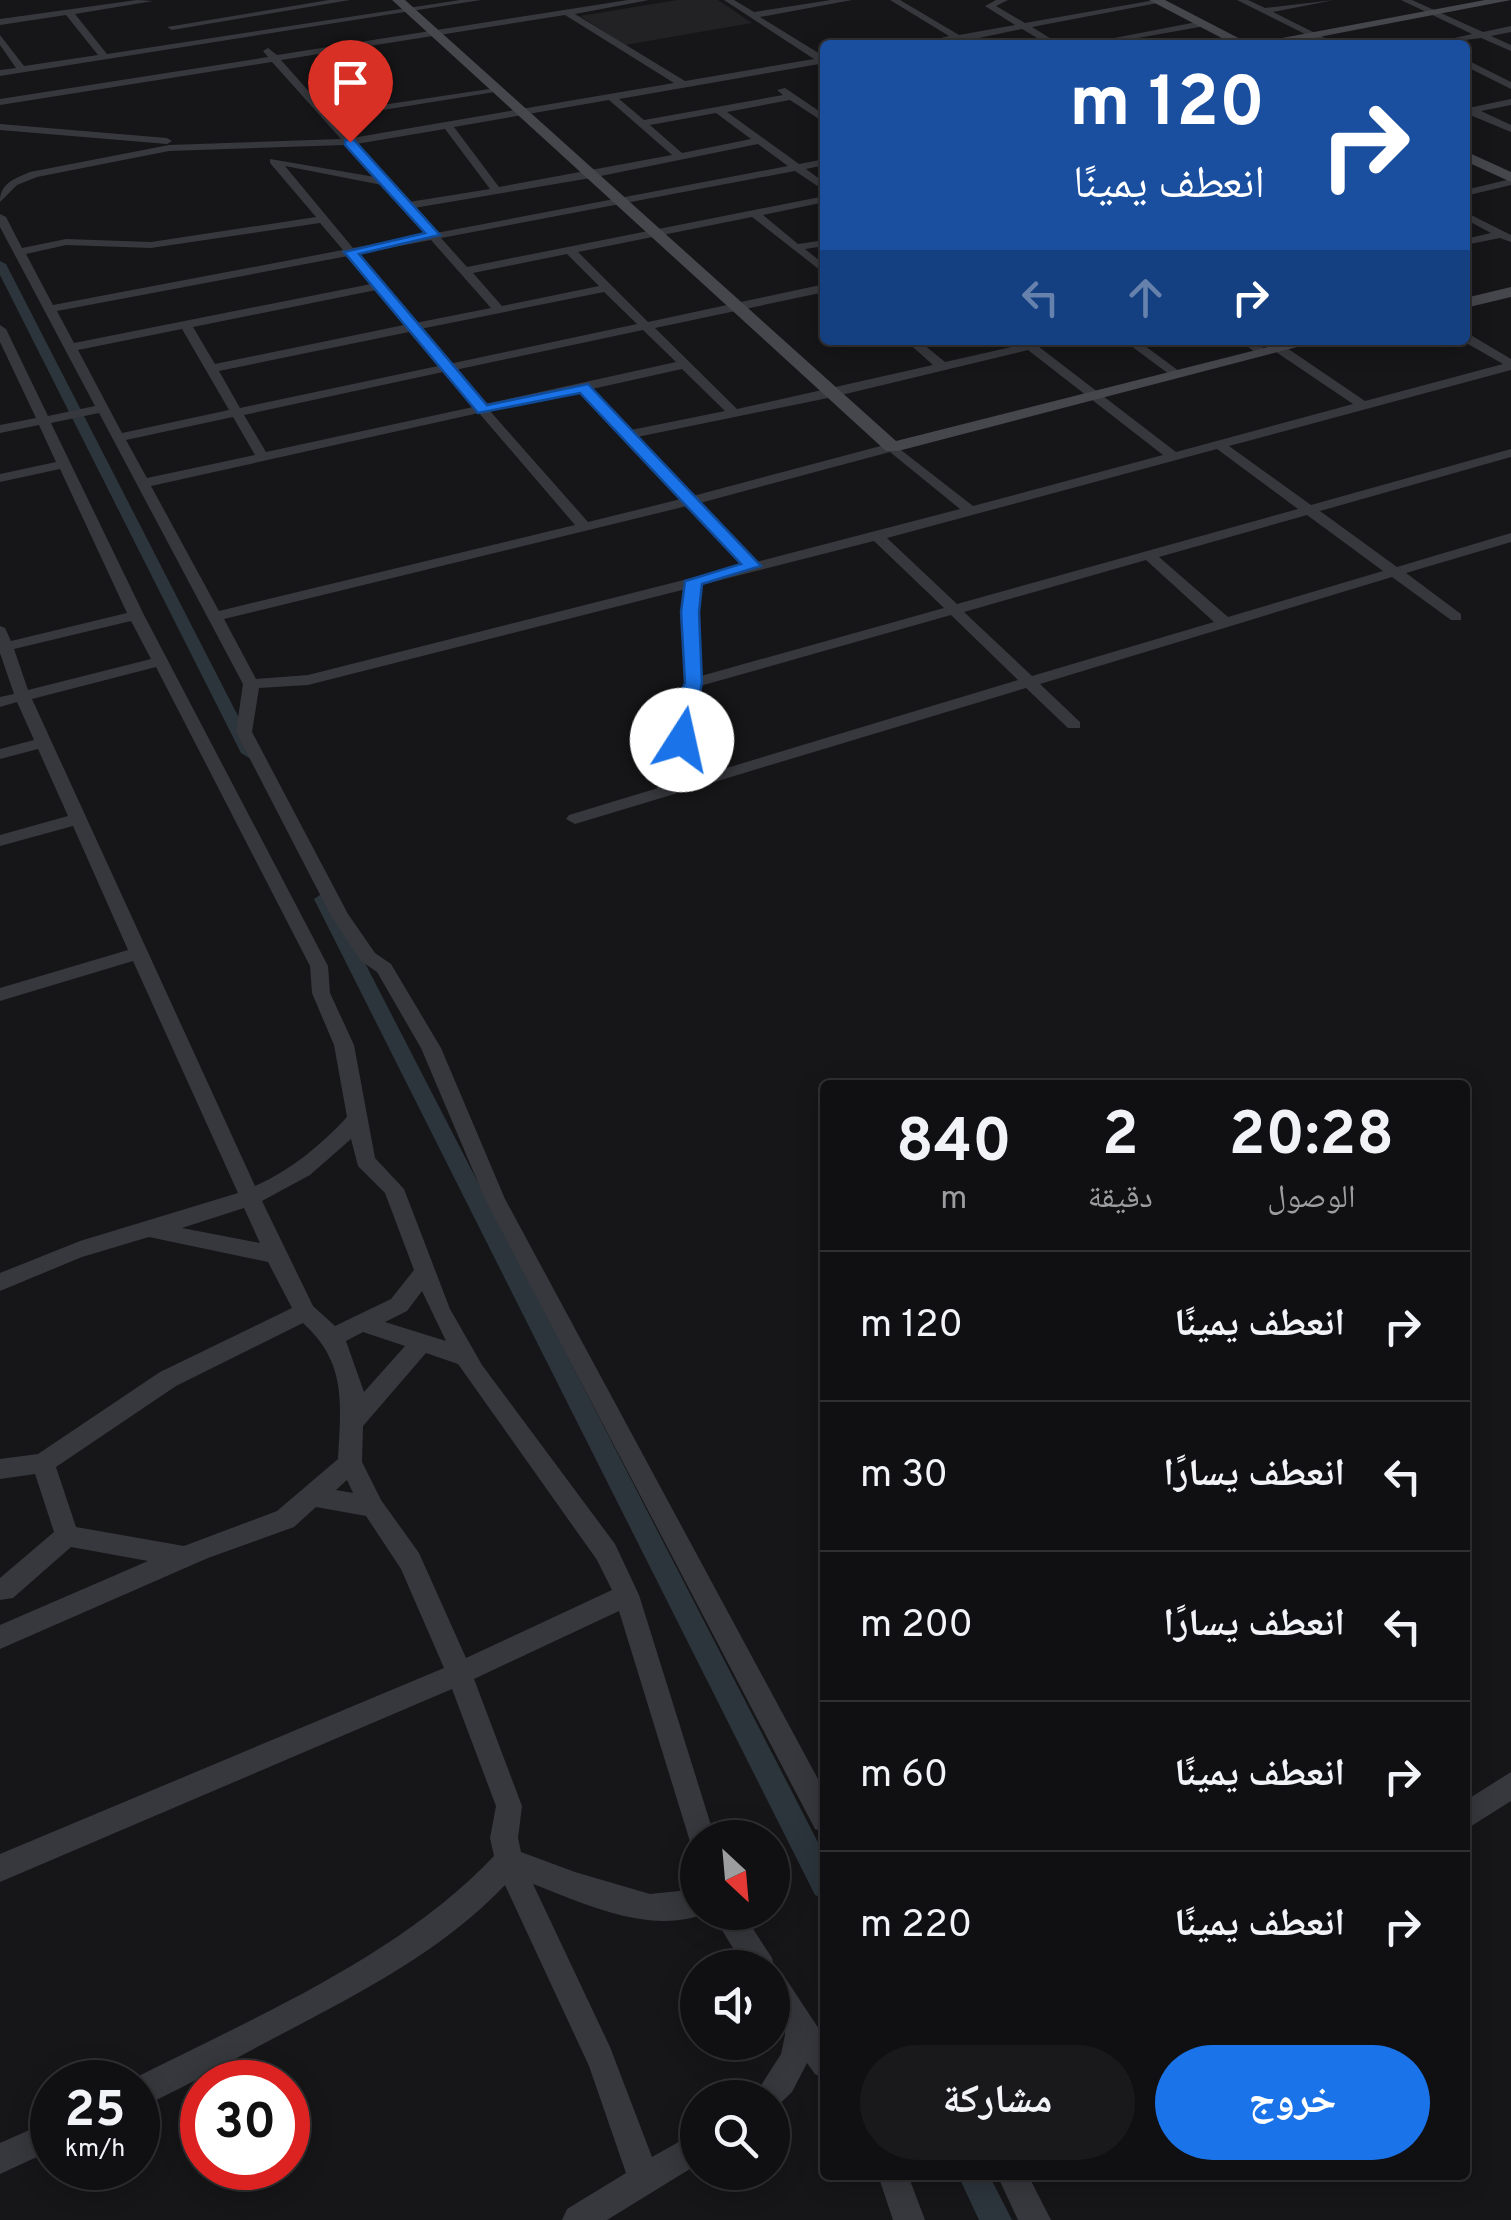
<!DOCTYPE html>
<html lang="ar">
<meta charset="utf-8">
<style>
:root{--surface:#101012;--page:#19191b;--text:#f1f3f6;--muted:#9c9d9f;--line:#303032;--accent:#1a73e8}
body{margin:0;font-family:Overpass,"Noto Naskh Arabic",sans-serif;background:var(--page);color:var(--text);direction:rtl;height:100vh;display:flex;flex-direction:column;font-size:38px;white-space:nowrap}
*{box-sizing:border-box;margin:0}
p{font-size:32px;color:var(--muted)}
.icon{flex:none;width:55px;height:55px;fill:none;stroke:currentColor;stroke-width:2;stroke-linecap:round;stroke-linejoin:round}
.map{position:relative;flex:1;overflow:hidden;direction:ltr}
.details{position:absolute;left:820px;top:1080px;width:650px;height:1100px;display:flex;flex-direction:column;background:var(--surface);border-radius:10px;box-shadow:0 5px 25px #0003,0 0 0 2px var(--line);direction:rtl}
.details>*{flex:none}
.guide{position:absolute;left:820px;top:40px;width:650px;height:305px;border-radius:10px;box-shadow:0 5px 25px #0003,0 0 0 2px var(--line);direction:rtl;background:#1a4fa0;color:#fff;overflow:hidden}
.needle{width:65px;rotate:154deg}
.controls{position:absolute;left:680px;top:1820px;display:grid;gap:20px}
.controls a{display:grid;place-items:center;width:110px;height:110px;border-radius:50%;background:var(--surface);box-shadow:0 5px 25px #0003,0 0 0 2px var(--line);font-size:50px}
.speed{position:absolute;left:30px;top:2060px;display:flex;gap:20px;font-size:50px;font-weight:700;text-align:center}
.speed>*{display:grid;place-content:center;width:130px;height:130px;border-radius:50%;background:var(--surface);box-shadow:0 5px 25px #0003,0 0 0 2px var(--line);line-height:1}
.speed small{font-size:25px;font-weight:400}
.speed .limit{border:15px solid #d22;background:#fff;color:#111}
.pin{position:absolute;display:grid;place-items:center;width:85px;height:85px;color:#fff;margin:-102px -42px;border-radius:50% 50% 50% 0;rotate:-45deg;box-shadow:0 0 10px #0007}
.pin .icon{rotate:45deg}
.me{position:absolute;width:110px;margin:-55px;rotate:10deg;stroke-linejoin:round;filter:drop-shadow(0 0 8px #0008)}
.turn{display:flex;align-items:center;gap:35px;height:210px;padding:0 40px;font-size:45px}
.turn .icon{width:130px;height:130px;stroke-width:2.5}
.turn b{display:block;font-size:70px;line-height:85px}
.lanes{display:flex;align-items:center;height:95px;padding:0 40px;background:#0003;justify-content:center;gap:50px;direction:ltr}
.lanes .off{opacity:.35}
.eta{display:flex;justify-content:space-evenly;align-items:center;height:170px;text-align:center}
.eta b{font-size:60px;font-weight:700;line-height:70px}
.button{display:flex;gap:20px;margin-top:auto;padding:20px 40px}
.button a{flex:1;height:115px;border-radius:60px;background:var(--accent);color:#fff;font-size:40px;font-weight:700;line-height:115px;text-align:center}
.button a+a{background:var(--page);color:var(--text)}
ul{padding:0;list-style:none}
li{display:flex;align-items:center;gap:30px;height:150px;padding:0 40px;border-top:2px solid var(--line)}
li div{flex:1}
li b{display:block;font-size:38px}
li em{font-style:normal}
.map>svg:first-child{display:block}
.built{fill:#222225}
.lines{fill:none;stroke-linecap:round;stroke-linejoin:round}
.canal{fill:#2c353c;fill-rule:evenodd}
.street{fill:#37383d;fill-rule:evenodd}
.secondary{fill:#45474d;fill-rule:evenodd}
.route{fill:#1a73e8;stroke:#114b97;stroke-width:2.5}
</style>
<div class="map">
<svg width="1511" height="2220" viewBox="0 0 1511 2220">
<rect width="100%" height="100%" fill="#161618"/>
<polygon class="built" points="677,0 718,0 752,23 625,45 580,16"/>
<g class="lines">
<g class="canal">
<polygon points="0,261 6,264 257,753 255,756 249,758 241,753 0,275"/>
<polygon points="323,893 332,899 825,1856 825,1899 815,1895 314,899"/>
<polygon points="958,2175 989,2175 1012,2220 979,2220"/>
</g>
<g class="street">
<polygon points="137,0 153,1 75,14 107,54 460,0 481,0 0,76 0,70 16,68 0,45 0,35 24,66 98,55 66,15 0,25 0,19"/>
<polygon points="329,0 350,0 172,30 167,27"/>
<path d="M 628,0 L 649,0 L 575,14 L 685,81 L 814,59 L 724,0 L 734,0 L 754,12 L 831,0 L 852,0 L 760,17 L 825,57 L 825,63 L 619,99 L 644,120 L 783,95 L 777,90 L 785,88 L 825,115 L 825,123 L 790,100 L 727,112 L 799,164 L 825,159 L 825,165 L 806,169 L 825,183 L 825,191 L 795,171 L 441,238 L 467,267 L 825,196 L 825,202 L 763,215 L 798,244 L 825,240 L 825,246 L 805,249 L 825,265 L 825,274 L 752,217 L 578,252 L 648,322 L 825,284 L 825,292 L 655,328 L 737,409 L 933,365 L 905,340 L 918,340 L 945,362 L 1020,345 L 1016,340 L 1030,340 L 1176,452 L 1353,404 L 1276,352 L 1276,346 L 1284,346 L 1365,401 L 1503,364 L 1461,340 L 1465,340 L 1465,333 L 1469,334 L 1511,359 L 1511,370 L 1229,446 L 1311,505 L 1511,449 L 1511,457 L 1320,511 L 1397,567 L 1511,533 L 1511,542 L 1406,573 L 1461,614 L 1461,620 L 1451,620 L 1392,577 L 1040,684 L 1080,722 L 1080,728 L 1068,728 L 1026,688 L 575,824 L 566,819 L 569,815 L 658,788 L 673,745 L 678,700 L 686,683 L 682,612 L 686,589 L 308,685 L 259,688 L 252,732 L 348,914 L 375,953 L 391,964 L 441,1048 L 505,1199 L 825,1792 L 825,1832 L 815,1829 L 485,1199 L 421,1048 L 377,972 L 361,961 L 331,916 L 236,732 L 243,684 L 99,413 L 51,423 L 144,615 L 328,966 L 330,993 L 354,1045 L 375,1158 L 404,1189 L 450,1309 L 482,1365 L 615,1544 L 639,1595 L 715,1838 L 698,1838 L 698,1850 L 692,1848 L 619,1611 L 474,1679 L 522,1806 L 518,1838 L 521,1852 L 575,1872 L 650,1894 L 698,1889 L 698,1912 L 708,1912 C 654,1937 585,1904 533,1884 L 610,2047 L 652,2157 L 698,2131 L 698,2164 L 607,2220 L 562,2220 L 567,2209 L 626,2173 L 589,2066 L 505,1885 C 439,1955 346,2000 261,2045 C 221,2066 180,2090 138,2108 L 138,2082 L 127,2082 C 250,2019 398,1958 494,1856 L 490,1838 L 496,1806 L 452,1689 L 0,1882 L 0,1854 L 444,1668 L 401,1569 L 366,1516 L 316,1507 L 294,1527 L 208,1558 L 0,1649 L 0,1625 L 148,1561 L 71,1547 L 13,1598 L 0,1600 L 0,1578 L 54,1532 L 35,1474 L 0,1479 L 0,1459 L 38,1454 L 160,1372 L 292,1308 L 268,1262 L 149,1237 L 82,1257 L 0,1291 L 0,1273 L 80,1241 L 238,1193 L 133,961 L 0,1001 L 0,988 L 128,950 L 73,826 L 0,846 L 0,835 L 68,816 L 38,749 L 0,759 L 0,749 L 34,740 L 17,702 L 0,707 L 0,697 L 14,694 L 0,653 L 0,626 L 5,628 L 11,641 L 127,613 L 60,469 L 0,482 L 0,474 L 56,462 L 39,425 L 0,433 L 0,425 L 36,418 L 0,342 L 0,325 L 6,329 L 48,416 L 95,406 L 0,227 L 0,214 L 6,217 L 22,248 L 66,239 L 151,242 L 316,217 L 270,163 L 270,159 L 375,177 L 346,145 L 169,151 L 37,177 L 17,185 L 0,202 C 0,183 14,179 30,172 L 169,145 L 341,139 L 272,62 L 0,105 L 0,99 L 268,57 L 263,51 L 268,48 L 277,55 ZM 565,15 L 674,83 L 352,138 L 333,118 L 501,91 L 496,88 L 328,113 L 281,60 ZM 609,100 L 672,155 L 499,187 L 454,127 ZM 716,113 L 751,139 L 682,153 L 650,125 ZM 445,129 L 490,189 L 409,202 L 356,144 ZM 758,144 L 788,166 L 436,233 L 414,208 L 591,178 ZM 285,166 L 382,185 L 426,234 L 353,248 ZM 320,223 L 343,250 L 53,305 L 26,254 L 66,245 L 151,248 ZM 431,240 L 491,308 L 415,323 L 358,254 ZM 567,254 L 599,286 L 502,306 L 473,273 ZM 348,256 L 371,284 L 74,343 L 57,311 ZM 376,290 L 404,325 L 215,364 L 193,327 ZM 604,292 L 637,324 L 449,364 L 420,329 ZM 182,329 L 229,410 L 122,433 L 78,350 ZM 643,330 L 676,362 L 485,404 L 455,370 ZM 409,332 L 438,366 L 240,408 L 219,371 ZM 1028,350 L 1163,455 L 973,506 L 892,443 L 693,496 L 637,437 L 833,397 ZM 682,369 L 725,411 L 631,430 L 592,389 ZM 443,372 L 473,407 L 266,452 L 244,415 ZM 580,391 L 681,499 L 588,522 L 490,411 ZM 479,413 L 575,525 L 219,611 L 151,486 ZM 233,417 L 255,455 L 147,478 L 126,440 ZM 1217,449 L 1298,509 L 957,604 L 887,538 ZM 890,452 L 960,509 L 756,562 L 700,503 ZM 687,506 L 743,565 L 308,675 L 256,679 L 224,619 ZM 1307,515 L 1383,571 L 1228,617 L 1159,557 ZM 874,541 L 944,608 L 701,676 L 698,612 L 701,585 ZM 1146,560 L 1214,622 L 1032,676 L 964,612 ZM 951,615 L 1018,680 L 677,783 L 689,745 L 694,700 L 700,686 ZM 131,621 L 151,659 L 28,690 L 14,649 ZM 156,667 L 310,966 L 312,993 L 334,1045 L 347,1117 C 320,1146 291,1170 255,1186 L 32,699 ZM 351,1139 L 358,1166 L 385,1193 L 414,1270 L 391,1299 L 335,1326 L 313,1306 L 262,1201 L 310,1175 ZM 244,1208 L 260,1243 L 182,1228 ZM 422,1291 L 446,1341 L 385,1322 L 407,1311 ZM 303,1323 C 347,1363 341,1403 338,1459 L 277,1511 L 184,1546 L 76,1527 L 56,1467 L 176,1386 ZM 363,1332 L 405,1346 L 364,1392 L 346,1341 ZM 426,1353 L 458,1364 L 597,1560 L 612,1590 L 466,1658 L 419,1553 L 381,1500 L 362,1462 L 363,1426 ZM 347,1480 L 353,1493 L 336,1490 Z"/>
<polygon points="890,0 900,0 959,35 1015,25 985,6 996,0 1008,0 996,6 1025,23 1155,0 1163,2 1032,27 1061,45 1049,45 1022,29 960,42 911,45 949,36"/>
<polygon points="1237,0 1248,0 1265,8 1334,0 1273,12 1339,45 1327,45"/>
<polygon points="1401,0 1412,0 1483,32 1511,26 1511,32 1491,36 1511,45 1511,51 1481,38 1424,45 1472,34"/>
<polygon points="1202,21 1205,26 1099,45 1078,45"/>
<polygon points="1465,59 1511,82 1511,89 1465,66"/>
<polygon points="1511,99 1511,105 1481,111 1511,125 1511,132 1465,113 1465,104 1473,107"/>
<polygon points="0,124 167,138 172,141 167,144 0,130"/>
<polygon points="1511,179 1511,185 1465,196 1465,190"/>
<polygon points="1465,212 1511,235 1511,242 1500,238 1465,245 1465,239 1491,233 1465,219"/>
<polygon points="1123,340 1137,340 1183,374 1173,377"/>
<polygon points="1239,340 1253,340 1270,353 1260,356"/>
<polygon points="1511,1772 1511,1801 1465,1830 1465,1801"/>
<polygon points="711,1912 742,1912 772,1958 775,1970 782,1973 825,2038 825,2079 815,2074 807,2063 792,2092 772,2111 772,2098 753,2098 781,2054 785,2035 785,2029 772,2010 772,1968 745,1968"/>
<polygon points="52,2120 52,2150 0,2174 0,2143"/>
<polygon points="878,2175 908,2175 925,2220 893,2220"/>
<polygon points="997,2175 1028,2175 1051,2220 1018,2220"/>
</g>
<g class="secondary">
<polygon points="392,0 405,0 896,441 1296,340 1324,340 898,451 886,451"/>
<polygon points="1149,0 1165,0 1250,44 1485,0 1511,0 1277,45 1235,45"/>
<polygon points="1465,151 1511,172 1511,182 1465,161"/>
<polygon points="1511,287 1511,297 1465,308 1465,298"/>
</g>
</g>
<polygon class="route" points="345,140 354,140 440,235 359,254 487,405 588,384 761,566 702,584 699,612 702,683 688,744 675,744 672,740 677,700 685,683 681,612 685,581 741,564 580,393 478,413 344,252 425,233 345,145"/>
</svg>
<div class="controls">
<a><svg class="needle" viewBox="-14 -14 28 28"><path d="M0-13l5 13h-10z" fill="#e53935"/><path d="M0 13l5-13h-10z" fill="#9c9d9f"/></svg></a>
<a><svg class="icon" aria-label="sound" viewBox="0 0 24 24"><path d="M4 9h4l5-4v14l-5-4H4zM17 9q2 3 0 6"/></svg></a>
<a><svg class="icon" aria-label="search" viewBox="0 0 24 24"><circle cx="10" cy="10" r="6"/><path d="M15 15l6 6"/></svg></a>
</div>
<div class="speed"><div>25<small>km/h</small></div><div class="limit">30</div></div>
<div class="pin" style="left:350px;top:142px;background:#d93025"><svg class="icon" aria-label="arrive" viewBox="0 0 24 24"><path d="M6 21V4h12l-3 4 3 4H6"/></svg></div>
<svg class="me" style="left:682px;top:740px" viewBox="-20 -20 40 40"><circle r="19" fill="#fff"/><path d="M0-13L10 11 0 6-10 11z" fill="#1a73e8"/></svg>
<div class="guide">
<div class="turn"><svg class="icon" aria-label="right" viewBox="0 0 24 24"><path d="M7 20v-9h11M14 6l5 5-5 5"/></svg><div><b>120 m</b>انعطف يمينًا</div></div>
<div class="lanes"><svg class="icon off" aria-label="left" viewBox="0 0 24 24"><path d="M17 20v-9H6M10 6l-5 5 5 5"/></svg><svg class="icon off" aria-label="ahead" viewBox="0 0 24 24"><path d="M12 20V5M6 11l6-6 6 6"/></svg><svg class="icon" aria-label="right" viewBox="0 0 24 24"><path d="M7 20v-9h11M14 6l5 5-5 5"/></svg></div>
</div>
<section class="details">
<div class="eta">
<div><b>20:28</b><p>الوصول</p></div>
<div><b>2</b><p>دقيقة</p></div>
<div><b>840</b><p>m</p></div>
</div>
<ul>
<li><svg class="icon" aria-label="right" viewBox="0 0 24 24"><path d="M7 20v-9h11M14 6l5 5-5 5"/></svg><div><b>انعطف يمينًا</b></div><em>120 m</em></li>
<li><svg class="icon" aria-label="left" viewBox="0 0 24 24"><path d="M17 20v-9H6M10 6l-5 5 5 5"/></svg><div><b>انعطف يسارًا</b></div><em>30 m</em></li>
<li><svg class="icon" aria-label="left" viewBox="0 0 24 24"><path d="M17 20v-9H6M10 6l-5 5 5 5"/></svg><div><b>انعطف يسارًا</b></div><em>200 m</em></li>
<li><svg class="icon" aria-label="right" viewBox="0 0 24 24"><path d="M7 20v-9h11M14 6l5 5-5 5"/></svg><div><b>انعطف يمينًا</b></div><em>60 m</em></li>
<li><svg class="icon" aria-label="right" viewBox="0 0 24 24"><path d="M7 20v-9h11M14 6l5 5-5 5"/></svg><div><b>انعطف يمينًا</b></div><em>220 m</em></li>
</ul>
<div class="button"><a>خروج</a><a>مشاركة</a></div>
</section>
</div>
